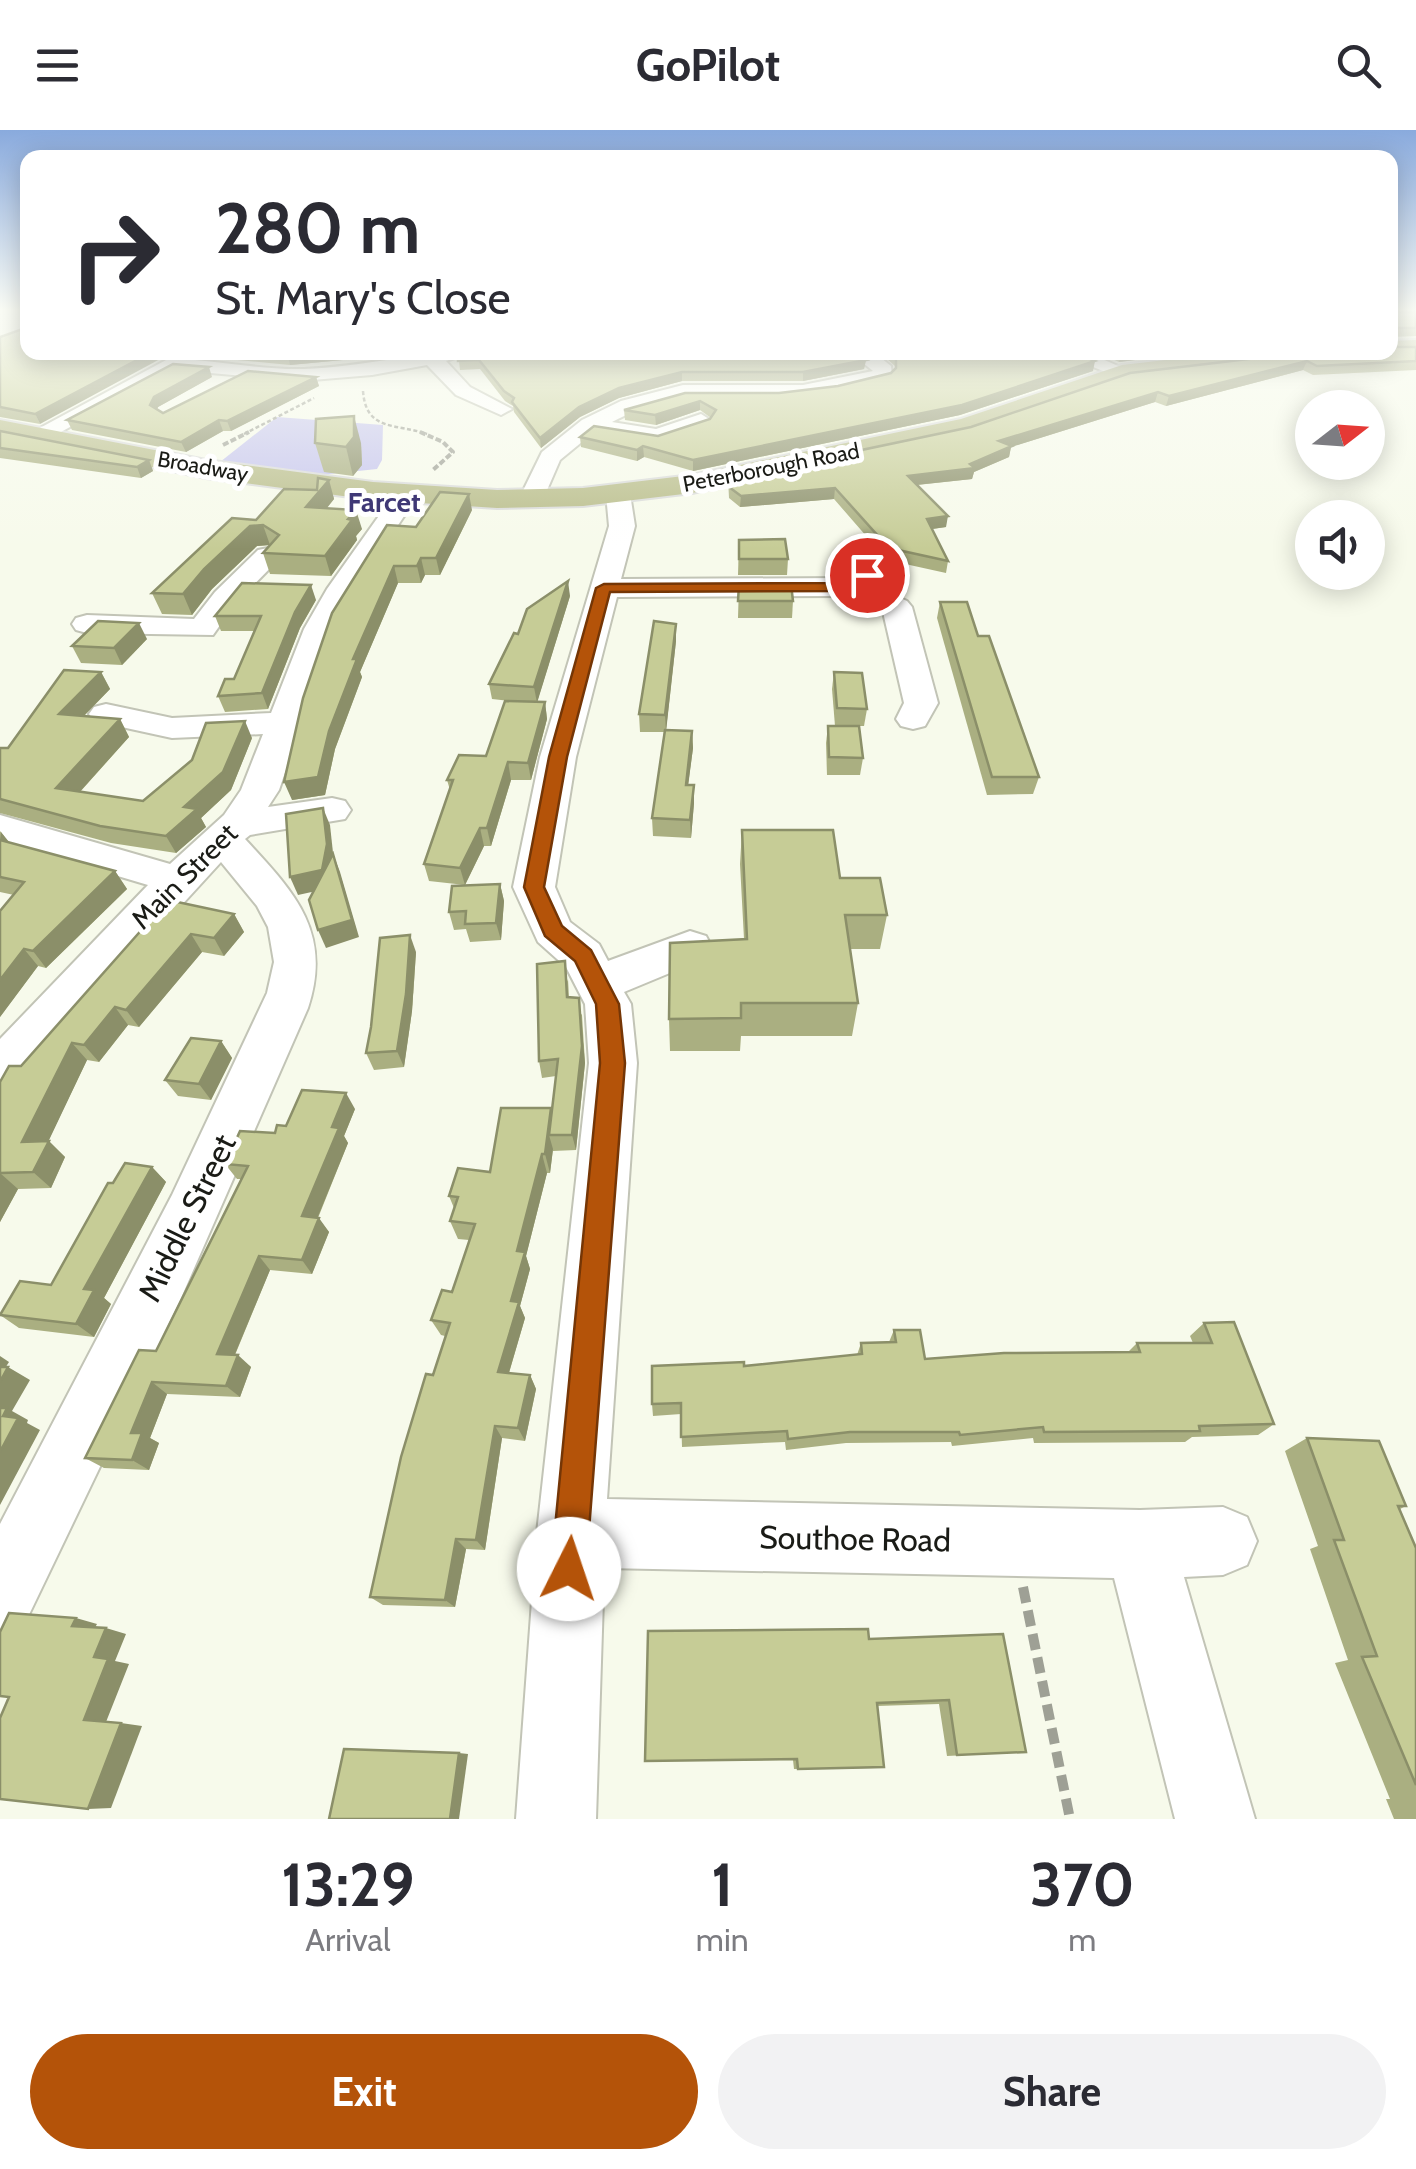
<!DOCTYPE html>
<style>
:root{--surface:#fff;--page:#f2f2f3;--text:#2b2b33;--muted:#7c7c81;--accent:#b45309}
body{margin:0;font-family:Cabin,sans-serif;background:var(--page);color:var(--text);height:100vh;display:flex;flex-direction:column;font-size:38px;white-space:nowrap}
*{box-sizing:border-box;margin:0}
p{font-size:32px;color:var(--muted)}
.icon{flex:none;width:55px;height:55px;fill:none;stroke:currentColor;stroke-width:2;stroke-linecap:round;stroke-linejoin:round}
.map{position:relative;height:1689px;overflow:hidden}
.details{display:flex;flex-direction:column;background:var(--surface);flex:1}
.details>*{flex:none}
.top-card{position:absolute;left:20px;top:20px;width:1378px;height:210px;border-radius:20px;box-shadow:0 5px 25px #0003;background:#fff;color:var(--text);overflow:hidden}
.needle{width:65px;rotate:73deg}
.buttons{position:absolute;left:1295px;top:260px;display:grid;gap:20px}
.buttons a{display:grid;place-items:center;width:90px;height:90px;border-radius:50%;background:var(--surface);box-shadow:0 5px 25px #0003;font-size:50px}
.pin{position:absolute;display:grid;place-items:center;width:85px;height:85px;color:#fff;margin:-42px;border:5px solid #fff;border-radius:50%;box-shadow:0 2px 10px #0007}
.me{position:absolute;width:110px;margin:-55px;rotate:4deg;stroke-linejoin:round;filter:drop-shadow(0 0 8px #0008)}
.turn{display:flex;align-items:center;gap:35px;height:210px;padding:0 30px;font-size:45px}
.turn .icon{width:130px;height:130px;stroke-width:2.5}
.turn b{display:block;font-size:70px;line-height:85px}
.eta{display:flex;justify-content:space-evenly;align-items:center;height:170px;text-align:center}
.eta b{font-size:60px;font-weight:700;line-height:70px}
.button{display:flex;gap:20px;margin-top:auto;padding:20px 30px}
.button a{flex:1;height:115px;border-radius:60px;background:var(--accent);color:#fff;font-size:40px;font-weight:700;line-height:115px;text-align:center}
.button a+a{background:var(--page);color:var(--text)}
header{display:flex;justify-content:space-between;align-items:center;height:130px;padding:0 30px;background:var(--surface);font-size:45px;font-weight:700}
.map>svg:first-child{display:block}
.green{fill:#c4c3ee}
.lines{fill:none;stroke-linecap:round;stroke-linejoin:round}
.minor-casing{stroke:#c2c4b6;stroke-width:4}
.major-casing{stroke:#dadbda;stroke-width:4}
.path-far2{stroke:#9ea095;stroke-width:2.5;stroke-dasharray:4 2.5;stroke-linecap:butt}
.path-far1{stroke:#9ea095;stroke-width:4;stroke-dasharray:6 2.5;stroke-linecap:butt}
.path{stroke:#9ea095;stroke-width:10;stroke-dasharray:16 8;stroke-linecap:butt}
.minor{fill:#fff;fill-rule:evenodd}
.major{fill:#b8bc89;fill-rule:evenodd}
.wall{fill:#aaaf81}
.shaded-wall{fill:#8b8f69}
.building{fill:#c6cc96;stroke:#8b8f69;stroke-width:2.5}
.route{fill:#b45309;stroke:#753606;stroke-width:2.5}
.labels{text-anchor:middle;stroke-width:10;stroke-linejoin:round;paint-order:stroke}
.far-street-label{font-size:22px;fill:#1a1b16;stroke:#fff}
.far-quarter-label{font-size:28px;font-weight:bold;fill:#3f3875;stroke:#fff}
.street-label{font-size:28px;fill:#1a1b16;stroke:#fff}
.near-street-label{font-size:32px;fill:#1a1b16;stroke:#fff}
</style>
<header><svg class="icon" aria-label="menu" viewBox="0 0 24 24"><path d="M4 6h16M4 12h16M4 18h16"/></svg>GoPilot<svg class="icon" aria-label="search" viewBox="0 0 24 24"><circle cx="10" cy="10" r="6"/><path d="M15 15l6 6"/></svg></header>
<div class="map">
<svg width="1416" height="1689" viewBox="0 0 1416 1689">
<rect width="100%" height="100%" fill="#f7faeb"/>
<polygon class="green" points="277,287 383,295 382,330 377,339 320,345 220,332"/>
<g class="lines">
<g class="minor-casing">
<g id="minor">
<path d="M 181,222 L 205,222 L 195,230 C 230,233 268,240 304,239 C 361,237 416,222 473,222 L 446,231 L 470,257 L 512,279 L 501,285 L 456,265 L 427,235 L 372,245 L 300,251 L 176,240 L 44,311 L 36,313 L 25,306 Z"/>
<path d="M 843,222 L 876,224 L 891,236 L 892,245 L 889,249 C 862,256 832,264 804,267 C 732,275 682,254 612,292 L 656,299 L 701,284 L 712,291 L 709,296 L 657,313 L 594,302 L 560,330 L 541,374 L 532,377 L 519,369 L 542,322 L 582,290 L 621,271 L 683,255 L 803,255 L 873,241 L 862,232 L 844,228 Z"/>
<polygon points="1057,222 1086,222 1132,242 1129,246 1115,246"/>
<path d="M 407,357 L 419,364 L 355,459 L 334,499 L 279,660 L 268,677 L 332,668 L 345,671 L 351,680 L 345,689 L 250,705 L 245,709 C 294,762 333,802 308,878 L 181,1168 L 25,1493 L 0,1504 L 0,1394 L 172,1065 L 267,863 L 274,832 L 268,797 L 257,776 L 221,732 L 17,955 L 0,961 L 0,909 L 148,755 L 0,711 L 0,685 L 170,734 L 224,685 L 241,660 L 263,604 L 172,608 L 94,591 L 89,584 L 94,577 L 106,574 L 172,588 L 271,583 L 304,499 L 327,459 L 398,359 Z"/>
<polygon points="618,357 630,364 635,396 621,449 848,448 858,451 862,457 858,463 848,466 617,467 576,627 555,757 570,792 599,814 608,831 690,801 706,806 712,817 706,828 624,862 631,874 637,933 607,1369 1140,1380 1223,1377 1247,1387 1257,1411 1247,1435 1223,1445 1184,1447 1255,1689 1175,1689 1114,1448 604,1438 596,1689 516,1689 537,1403 589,933 585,874 566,837 538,812 513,757 540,627 609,396 606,364"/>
<polygon points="268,418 282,426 235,474 213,505 87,503 76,500 72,494 76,488 87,485 194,489 215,462 258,420"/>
<polygon points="878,458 907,471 912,477 938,573 925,596 913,599 901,596 896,589 904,573 883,482 863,467 868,461"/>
</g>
</g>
<g class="major-casing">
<g id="major">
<polygon points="1416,210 1416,224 1382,222 1390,222 1390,211"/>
<polygon points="1235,222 1314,222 1303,229 1126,249 968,304 692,363 583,376 497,378 373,370 206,348 0,306 0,290 206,330 373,352 497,360 583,358 692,345 961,289 1122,235"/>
</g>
</g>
<g class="path-far2">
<path d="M 363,261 C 366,302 396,293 427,304"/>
<polyline points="244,304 314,268"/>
</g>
<g class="path-far1">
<polyline points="420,302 443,312 453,322 433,340"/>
<polyline points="223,315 249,302"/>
</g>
<polyline class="path" points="1023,1457 1070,1689"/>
<use href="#minor" class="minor"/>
<use href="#major" class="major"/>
</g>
<g class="wall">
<polygon points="1390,182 1416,182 1416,206 1391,207 1390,210"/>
<polygon points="0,207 40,294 0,287"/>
<polygon points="1416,217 1416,240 1313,245 1303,240 1166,276 1155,272 1011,317 1009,327 974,342 972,349 917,355 946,397 932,399 948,431 946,443 887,430 834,369 740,377 729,368 728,348 971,297 1307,223"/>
<polygon points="203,222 427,222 290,235 205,227"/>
<polygon points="458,222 866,230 864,239 803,251 682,251 619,268 580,287 541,318 514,282 513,276 505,271 480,239 460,240"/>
<polygon points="879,222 1073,222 1093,241 960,285 693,341 644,327 637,331 581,317 580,307 658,306 710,289 711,288 700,280 656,295 625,290 624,280 685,263 779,263 838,256 891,243 895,239 895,236"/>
<polygon points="1097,222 1199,222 1119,232"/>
<polygon points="212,247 158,277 157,279 163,283 316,247 319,256 231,301 223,301 186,322 72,300 67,290"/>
<polygon points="0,301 149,330 153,341 141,348 0,328"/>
<polygon points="315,313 361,313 362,335 353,346 324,342"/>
<polygon points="329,350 334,369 327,378 362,399 356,406 357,410 331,446 270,444 263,423 270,415 257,416 212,459 192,485 162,484 152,463 256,390 317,360"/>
<polygon points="472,380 440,445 425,445 421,453 398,453 360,542 362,547 335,619 325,665 292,670 303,568 416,397"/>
<polygon points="739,410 788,429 787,445 738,445"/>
<polygon points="739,454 793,471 792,488 738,488"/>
<polygon points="570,466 537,572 545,572 547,589 531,650 511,650 491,716 484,716 465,755 429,751 424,734 450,660 447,650 486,626 511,571 492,569 489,554 518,504"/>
<polygon points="316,470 300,498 268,579 225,582 218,566 234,549 254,501 221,501 215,486"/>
<polygon points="940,472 978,506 1039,647 1033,664 987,665 937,488"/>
<polygon points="676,494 676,511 666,600 692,601 693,618 688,655 694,655 694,673 691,708 653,706 652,688 664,602 640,602 639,584"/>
<polygon points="147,509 122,535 81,533 72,516"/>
<polygon points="101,542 110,559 84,586 120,589 129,607 80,662 143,671 252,608 231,660 201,688 206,697 176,723 111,713 0,683 0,618 8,618"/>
<polygon points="834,542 867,579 864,596 835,596 832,559"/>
<polygon points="828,596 863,628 860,645 827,645 826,613"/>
<polygon points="742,700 887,785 880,819 850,819 858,873 852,906 741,906 740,921 670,921 669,889 744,809 740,734"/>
<polygon points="0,701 10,713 115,741 127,759 46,838 38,836 0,887 14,765 0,762"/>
<polygon points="500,754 504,771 501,810 470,812 466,799 454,800 449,782"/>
<polygon points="168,770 234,784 244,802 224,826 202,822 139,897 128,895 99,932 87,930 48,1011 65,1027 51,1058 18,1059 0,1092 0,952 21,936"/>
<polygon points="416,822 412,881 404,937 374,940 366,923"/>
<polygon points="568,849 569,867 582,885 585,933 576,1020 553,1021 553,1019 550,1043 547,1043 526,1126 530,1139 520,1176 525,1188 509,1243 530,1245 536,1259 525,1311 502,1308 485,1420 466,1419 455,1477 383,1475 370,1467 433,1245 445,1206 441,1205 431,1190 452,1162 469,1110 458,1109 450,1091 454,1078 449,1066 490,1042 551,978 552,983 556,946 542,948 539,931"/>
<polygon points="221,911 232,928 211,970 178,966 165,950"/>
<polygon points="355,979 344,1006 348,1013 318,1088 329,1102 312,1144 270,1140 235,1225 251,1237 240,1267 167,1264 150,1308 159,1313 149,1340 104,1338 85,1328 156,1221 241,1049 237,1049 225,1034 286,996"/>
<polygon points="152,1037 166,1052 104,1168 111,1174 94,1207 19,1198 0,1185 51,1155 113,1053"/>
<polygon points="1204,1193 1274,1294 1258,1305 1192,1307 1185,1312 1034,1313 1033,1308 952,1316 951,1312 846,1313 786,1320 785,1312 682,1317 681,1284 653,1286 652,1274 744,1236 857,1225 861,1213 889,1212 894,1200 925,1229 1128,1222 1137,1213 1193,1213 1190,1206"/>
<polygon points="1307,1308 1406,1376 1400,1379 1416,1418 1416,1689 1394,1689 1386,1669 1390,1669 1335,1533 1348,1530 1310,1419 1318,1416 1285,1321"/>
<polygon points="869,1509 1026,1622 947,1626 939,1574 877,1576 876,1638 794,1639 793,1630 645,1631"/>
</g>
<g class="shaded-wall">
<polygon points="152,222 173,222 40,294 35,284"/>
<polygon points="326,222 427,222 290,235 288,226"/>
<polygon points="1125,222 1199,222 1119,232 1121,223"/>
<polygon points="866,230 864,239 803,251 803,242"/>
<polygon points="1095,231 1093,241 960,285 693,341 693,330"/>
<polygon points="1307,231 1303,240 1166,276 1169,266"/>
<polygon points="209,237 212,247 158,277 154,285 150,275 154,267"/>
<polygon points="682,242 682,251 619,268 580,287 541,318 540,308 579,277 619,258"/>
<polygon points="316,247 319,256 231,301 227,291"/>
<polygon points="1158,262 1155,272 1011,317 1009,327 974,342 972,349 906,356 908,346 970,334 999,311"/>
<polygon points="700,271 700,280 656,295 655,285"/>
<polygon points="354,286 361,313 362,335 353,346 346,317"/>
<polygon points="219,290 223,301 186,322 181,312"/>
<polygon points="643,316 644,327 637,331 637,320"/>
<polygon points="149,330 153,341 141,348 137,337"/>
<polygon points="329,350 334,369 312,396 306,377"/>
<polygon points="835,358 834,369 740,377 741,366"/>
<polygon points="469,364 472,380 440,445 436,428"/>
<polygon points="356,380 362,399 356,406 357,410 331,446 325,426 348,389"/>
<polygon points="948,386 946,397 925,400 927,389"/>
<polygon points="263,395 270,415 257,416 212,459 192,485 183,464 204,439 250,396"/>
<polygon points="421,428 425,445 421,453 417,436"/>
<polygon points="394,436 398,453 360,542 362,547 335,619 325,665 292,670 284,652 329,601 353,529"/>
<polygon points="568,451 570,466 537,573 534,557"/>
<polygon points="311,455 316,470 300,498 268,579 262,563 295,482"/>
<polygon points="139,493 147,509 122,535 114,518"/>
<polygon points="676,494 676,511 666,602 665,585"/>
<polygon points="101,542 110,559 69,601 59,584"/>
<polygon points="545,572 547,589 531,650 528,633"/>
<polygon points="120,589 129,607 67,676 56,658"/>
<polygon points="245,591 252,608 231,660 201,688 206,697 176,723 166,706"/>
<polygon points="692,601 693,618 686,672 686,655"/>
<polygon points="508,632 511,650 491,716 487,698"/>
<polygon points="694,655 694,673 691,708 690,690"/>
<polygon points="323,678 330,695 334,732 330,758 298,765 290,747"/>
<polygon points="480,698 484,716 465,755 460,738"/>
<polygon points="1,702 14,719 0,711"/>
<polygon points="333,724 340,742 359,807 326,818 318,800"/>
<polygon points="115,741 127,759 46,838 33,821"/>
<polygon points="500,754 504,771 501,810 496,793"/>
<polygon points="234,784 244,802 224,826 214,808"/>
<polygon points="191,804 202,822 139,897 126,880"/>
<polygon points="410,805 416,822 412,881 404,937 397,921"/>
<polygon points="24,819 38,836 0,887 0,850"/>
<polygon points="579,868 585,933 576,1020 572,1005"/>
<polygon points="115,877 128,895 99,932 84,915"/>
<polygon points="221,911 232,928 211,970 199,954"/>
<polygon points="72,913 87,930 41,1027 49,1011 65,1027 51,1058 33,1042 22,1012"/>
<polygon points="346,963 355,979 344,1006 348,1013 312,1101 302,1086 332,997"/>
<polygon points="551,978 555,997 549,1005 553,1019 550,1043 545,1024"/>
<polygon points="542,1024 547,1043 526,1126 530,1139 520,1176 525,1188 505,1256 498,1242 511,1171 517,1121"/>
<polygon points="152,1037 166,1052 104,1168 111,1174 94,1207 76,1194 84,1159"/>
<polygon points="0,1043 18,1059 0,1092"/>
<polygon points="319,1088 329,1102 312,1144 302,1130"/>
<polygon points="259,1126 270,1140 230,1236 217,1224"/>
<polygon points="238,1225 251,1237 240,1267 226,1256"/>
<polygon points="0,1226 9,1232 0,1246"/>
<polygon points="8,1237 30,1250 12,1281 28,1290 27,1293 40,1300 0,1375 0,1252"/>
<polygon points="530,1245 536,1259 525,1311 518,1298"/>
<polygon points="152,1252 167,1264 150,1308 159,1313 149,1340 132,1330 131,1303"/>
<polygon points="495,1296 502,1308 485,1420 476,1410"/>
<polygon points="456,1409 466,1419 455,1477 445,1470"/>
<polygon points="76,1488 97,1494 93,1501 72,1496"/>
<polygon points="106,1498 126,1504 115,1531 129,1534 106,1592 84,1590 94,1527"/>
<polygon points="121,1593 142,1596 111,1678 88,1679"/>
<polygon points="459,1623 468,1624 459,1689 450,1689"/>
</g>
<g class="building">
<polygon points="1390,182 1416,182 1416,198 1394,198 1390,209"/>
<polygon points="28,197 28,222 152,222 35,284 0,277 0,207"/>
<polygon points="1390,217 1416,217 1416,231 1317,236 1307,231 1169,266 1158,262 999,311 1012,316 970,334 975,338 908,346 948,386 927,389 948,431 889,418 835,358 741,366 729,357 728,348 971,297 1130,243 1309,222 1390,222"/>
<polygon points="250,222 326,222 288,226"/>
<polygon points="458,222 846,222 866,230 803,242 682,242 619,258 579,277 540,308 512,272 514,268 504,261 479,230 458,231"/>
<polygon points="891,222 1073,222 1095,231 962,275 693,330 643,316 637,320 580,307 594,296 658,306 710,289 716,280 700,271 655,285 624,280 685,263 779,263 838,256 891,243 896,238 896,226"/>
<polygon points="173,234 209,237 154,267 150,275 163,283 248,241 316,247 227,291 219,290 181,312 67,290"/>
<polygon points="354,286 354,307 346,317 315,313 316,289"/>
<polygon points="0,301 149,330 137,337 0,318"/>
<polygon points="318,348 329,350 306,377 356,380 348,389 352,390 325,426 263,423 279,405 263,395 250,396 204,439 183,464 152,463 232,388 256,390 284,359 317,360"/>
<polygon points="440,362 469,364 436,428 421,428 417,436 394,436 353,529 357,529 329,601 318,647 284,652 303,568 332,483 387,395 416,397"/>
<polygon points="785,409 788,429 739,429 739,410"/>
<polygon points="568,451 534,557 489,554 514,503 518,504 527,479"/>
<polygon points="242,453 311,455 295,482 262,563 218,566 225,549 234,549 261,486 215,486"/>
<polygon points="739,454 791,454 793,471 738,471"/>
<polygon points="940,472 967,472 978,506 989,506 1039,647 992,647"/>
<polygon points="98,491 139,493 114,518 72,516"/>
<polygon points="654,491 676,494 665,585 639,584"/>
<polygon points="64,540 101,542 59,584 120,589 56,658 143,671 192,630 206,593 245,591 223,642 184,677 197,679 166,706 100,696 0,669 0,618 8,618"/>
<polygon points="834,542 862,543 867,579 837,578"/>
<polygon points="505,571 545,572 528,633 508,632 487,698 480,698 460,738 424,734 453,650 447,650 459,625 486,626"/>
<polygon points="828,596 859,596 863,628 829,627"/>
<polygon points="665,600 692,601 686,655 694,655 690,690 652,688"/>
<polygon points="323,678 327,714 322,740 290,747 286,684"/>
<polygon points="742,700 833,700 840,748 880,748 887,785 845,785 858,873 741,873 741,888 669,889 670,813 747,809"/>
<polygon points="0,710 115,741 33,821 24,819 0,850 0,781 24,752 0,747"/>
<polygon points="333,724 352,790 318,800 309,770"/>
<polygon points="500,754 496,793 465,794 466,781 449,782 452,756"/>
<polygon points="168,770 234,784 214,808 191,804 126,880 115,877 84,915 72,913 22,1012 49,1011 33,1042 0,1043 0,952 9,936 21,936"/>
<polygon points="410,805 406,864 397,921 366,923 371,897 380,808"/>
<polygon points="565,831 567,867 579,868 582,916 572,1005 549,1005 558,929 539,931 537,834"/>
<polygon points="191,908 221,911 199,954 165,950"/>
<polygon points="302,960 346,963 332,997 339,998 302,1086 319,1088 302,1130 259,1126 217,1224 238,1225 226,1256 152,1252 131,1303 142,1303 132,1330 85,1328 139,1220 156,1221 248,1036 225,1034 240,1001 275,1003 277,995 286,996"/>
<polygon points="501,978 551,978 545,1024 542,1024 517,1121 525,1122 511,1171 519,1172 498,1242 530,1245 518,1298 495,1296 476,1410 456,1409 445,1470 370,1467 401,1327 426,1244 433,1245 450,1193 431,1190 442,1160 452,1162 475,1094 450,1091 458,1067 449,1066 458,1038 490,1042"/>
<polygon points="125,1033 152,1037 84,1159 94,1160 76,1194 0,1185 20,1151 51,1155 108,1053 113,1053"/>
<polygon points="1234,1192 1274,1294 1199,1296 1200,1301 1044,1302 1043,1297 960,1305 959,1302 850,1302 788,1309 787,1301 681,1307 681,1273 652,1274 652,1236 744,1232 744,1236 862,1224 861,1213 896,1212 894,1200 920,1200 925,1229 1004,1223 1140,1222 1137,1213 1212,1213 1204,1193"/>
<polygon points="0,1237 8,1237 0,1252"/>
<polygon points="0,1278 7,1278 3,1286 18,1288 0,1322"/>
<polygon points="1307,1308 1379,1311 1406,1376 1398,1376 1416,1418 1416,1655 1362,1527 1377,1526 1334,1410 1344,1410"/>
<polygon points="9,1483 76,1488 72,1496 106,1498 94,1527 108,1529 84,1590 121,1593 88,1679 0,1669 0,1588 9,1567 0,1566 0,1502"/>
<polygon points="868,1499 869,1509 1003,1504 1026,1622 957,1625 949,1570 877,1573 884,1637 798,1639 797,1629 645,1631 648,1501"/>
<polygon points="344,1619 459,1623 450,1689 329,1689"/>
</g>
<linearGradient id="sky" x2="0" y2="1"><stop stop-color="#89aadd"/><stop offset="0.43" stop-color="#fbfdf6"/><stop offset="1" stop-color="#fbfdf6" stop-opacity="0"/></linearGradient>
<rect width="1416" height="419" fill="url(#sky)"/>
<polygon class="route" points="867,441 874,445 848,461 610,462 567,627 544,757 562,796 591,820 619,874 625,933 586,1439 581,1451 569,1457 556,1451 551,1439 600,933 596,874 575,831 545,806 524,757 549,627 596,458 604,454 842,453 844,447"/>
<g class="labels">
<g class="far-street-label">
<text transform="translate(203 336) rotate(10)" y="8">Broadway</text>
<text transform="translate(771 337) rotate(-11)" y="8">Peterborough Road</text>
</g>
<g class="far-quarter-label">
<text x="384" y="382">Farcet</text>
</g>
<g class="street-label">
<text transform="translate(184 746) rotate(-45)" y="10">Main Street</text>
</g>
<g class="near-street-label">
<text transform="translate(187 1088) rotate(-64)" y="11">Middle Street</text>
<text transform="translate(855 1409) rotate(1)" y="11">Southoe Road</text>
</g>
</g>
</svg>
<div class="buttons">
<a><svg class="needle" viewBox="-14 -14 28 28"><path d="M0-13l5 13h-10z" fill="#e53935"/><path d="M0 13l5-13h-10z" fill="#7c7c81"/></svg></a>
<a><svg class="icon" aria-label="sound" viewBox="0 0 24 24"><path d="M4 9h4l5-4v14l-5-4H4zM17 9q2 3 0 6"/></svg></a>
</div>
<div class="pin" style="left:867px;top:445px;background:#d93025"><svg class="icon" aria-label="arrive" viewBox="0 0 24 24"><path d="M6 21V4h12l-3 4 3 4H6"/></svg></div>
<svg class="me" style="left:569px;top:1439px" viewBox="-20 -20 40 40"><circle r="19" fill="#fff"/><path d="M0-13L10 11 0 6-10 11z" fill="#b45309"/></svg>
<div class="top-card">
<div class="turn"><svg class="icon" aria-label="right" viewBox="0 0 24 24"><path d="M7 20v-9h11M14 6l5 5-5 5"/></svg><div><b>280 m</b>St. Mary's Close</div></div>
</div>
</div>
<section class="details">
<div class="eta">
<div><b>13:29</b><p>Arrival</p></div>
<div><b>1</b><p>min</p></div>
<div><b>370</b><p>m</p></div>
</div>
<div class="button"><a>Exit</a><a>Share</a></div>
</section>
